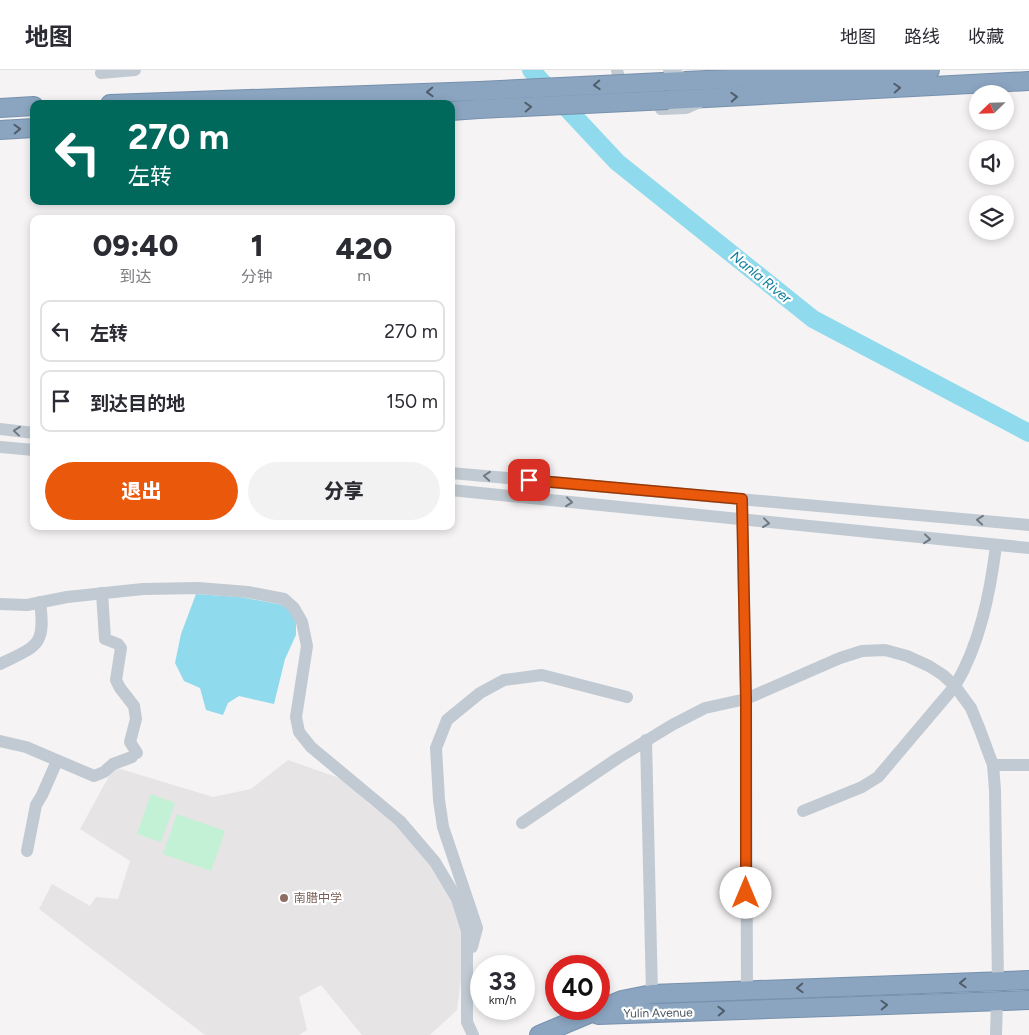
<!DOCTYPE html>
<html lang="zh">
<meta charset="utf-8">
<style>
:root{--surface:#fff;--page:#f2f2f3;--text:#2b2b33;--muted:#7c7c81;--line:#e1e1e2;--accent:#ea580c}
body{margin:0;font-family:Figtree,"Noto Sans SC",sans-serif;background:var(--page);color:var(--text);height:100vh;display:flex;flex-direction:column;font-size:19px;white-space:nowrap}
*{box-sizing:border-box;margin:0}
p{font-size:16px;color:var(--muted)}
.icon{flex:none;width:28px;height:28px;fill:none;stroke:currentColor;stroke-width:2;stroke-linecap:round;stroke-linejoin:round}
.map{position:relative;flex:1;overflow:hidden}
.sheet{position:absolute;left:30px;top:145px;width:425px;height:315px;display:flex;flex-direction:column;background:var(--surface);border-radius:10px;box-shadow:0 2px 8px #0003}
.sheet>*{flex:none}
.banner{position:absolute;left:30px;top:30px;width:425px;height:105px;border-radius:10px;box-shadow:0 2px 8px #0003;background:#00695c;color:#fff;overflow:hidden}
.needle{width:32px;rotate:247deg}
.tools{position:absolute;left:969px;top:15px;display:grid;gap:10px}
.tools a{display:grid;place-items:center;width:45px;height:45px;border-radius:50%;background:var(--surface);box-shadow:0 2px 8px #0003;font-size:25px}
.speed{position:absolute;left:470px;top:885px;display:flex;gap:10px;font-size:25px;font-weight:700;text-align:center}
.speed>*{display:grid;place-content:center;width:65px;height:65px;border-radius:50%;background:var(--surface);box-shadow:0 2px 8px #0003;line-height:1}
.speed small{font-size:12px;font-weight:400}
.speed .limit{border:8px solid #d22;background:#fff;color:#111}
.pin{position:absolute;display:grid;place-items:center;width:42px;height:42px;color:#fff;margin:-21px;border-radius:10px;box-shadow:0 2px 8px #0006}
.me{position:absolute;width:55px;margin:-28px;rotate:0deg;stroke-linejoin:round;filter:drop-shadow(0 0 4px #0008)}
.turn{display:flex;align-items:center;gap:18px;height:105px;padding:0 15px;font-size:22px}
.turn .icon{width:65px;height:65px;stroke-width:2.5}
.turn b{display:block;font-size:35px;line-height:42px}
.eta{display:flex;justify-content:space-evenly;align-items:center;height:85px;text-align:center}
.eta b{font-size:30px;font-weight:800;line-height:35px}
.action{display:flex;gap:10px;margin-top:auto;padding:10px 15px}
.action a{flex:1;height:58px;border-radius:30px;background:var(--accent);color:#fff;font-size:20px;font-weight:800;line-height:58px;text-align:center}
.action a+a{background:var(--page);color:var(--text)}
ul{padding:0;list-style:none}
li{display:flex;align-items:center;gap:15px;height:62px;margin:0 10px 8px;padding:0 5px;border:2px solid var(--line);border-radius:10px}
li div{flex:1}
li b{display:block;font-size:19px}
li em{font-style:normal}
header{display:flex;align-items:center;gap:30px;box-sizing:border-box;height:70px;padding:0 25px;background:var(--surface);border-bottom:1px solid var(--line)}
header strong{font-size:24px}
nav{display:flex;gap:28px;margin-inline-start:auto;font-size:18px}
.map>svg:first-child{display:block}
.education{fill:#e6e4e5}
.green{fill:#c3f1d5}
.water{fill:#90daee}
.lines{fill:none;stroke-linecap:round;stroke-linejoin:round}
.river{stroke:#90daee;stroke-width:18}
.highway-casing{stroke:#7690ad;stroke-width:20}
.minor{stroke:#c1cad2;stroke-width:12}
.highway{stroke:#8ba5c1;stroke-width:18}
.highway-bridge-casing{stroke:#7690ad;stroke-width:20;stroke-linecap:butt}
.highway-bridge{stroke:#8ba5c1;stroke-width:18}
.oneway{stroke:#505e6b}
.oneway2{stroke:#6e7983}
.route-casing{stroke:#983908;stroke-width:12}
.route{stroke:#ea580c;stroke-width:9}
.education-dot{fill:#8d6e63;stroke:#fff;stroke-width:2}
.labels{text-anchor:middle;stroke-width:4.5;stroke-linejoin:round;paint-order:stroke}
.education-label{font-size:12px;fill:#785e54;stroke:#fff;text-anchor:start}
.street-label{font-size:12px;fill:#4a5661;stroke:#fff}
.water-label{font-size:14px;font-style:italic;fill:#0c7c9b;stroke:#fff}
</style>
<header>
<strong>地图</strong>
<nav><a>地图</a><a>路线</a><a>收藏</a></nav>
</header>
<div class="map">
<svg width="1029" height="965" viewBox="0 0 1029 965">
<rect width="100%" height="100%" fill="#f5f3f3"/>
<polygon class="education" points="288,690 345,710 369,734 404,759 434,796 454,837 462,860 463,894 457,940 430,965 362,965 321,915 299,927 307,960 299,965 205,965 39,839 52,814 90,836 96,827 118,829 130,791 80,759 114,697 213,727 251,719"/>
<g class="green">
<polygon points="151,724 175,733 161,772 137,764"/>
<polygon points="177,744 225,761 211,801 163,784"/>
</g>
<polygon class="water" points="196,524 240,527 283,535 292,541 296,553 296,565 285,589 274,634 239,626 228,633 223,645 206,640 200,618 184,611 175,593 181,564"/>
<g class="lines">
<polyline class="river" points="531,0 617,92 813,249 1029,363"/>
<g class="highway-casing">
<g id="highway">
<polyline points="663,12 930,0"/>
<polyline points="668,30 1029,11"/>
<polyline points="110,34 479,21"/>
<polyline points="0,38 34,36"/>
<polyline points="451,41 479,39"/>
<polyline points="0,60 34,58"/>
<polyline points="598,945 1029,930"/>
<polyline points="539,965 622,930 652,924 1029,910"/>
</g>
</g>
<g class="minor">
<polyline points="102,0 101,3 135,0"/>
<polyline points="617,0 622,20"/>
<polyline points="669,0 690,12"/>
<polyline points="661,39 686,38 702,31"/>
<polyline points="0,359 34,363"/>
<polyline points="0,377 34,380"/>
<polyline points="451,403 1029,455"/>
<polyline points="451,420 1029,478"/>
<polyline points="742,429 746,629 747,920"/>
<polyline points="102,523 105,569 118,574 121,578 116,610 120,618 134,636 136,649 130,672 137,683"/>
<polyline points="0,534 27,535 67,527 143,519 198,518 248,522 284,529 294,538 302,552 307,576 296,647 299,662 311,677 400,751 435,792 457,829 467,861 467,952 473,965"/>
<path d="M 0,594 C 37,576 46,576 40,532"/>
<polyline points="646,670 652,924"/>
<polyline points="0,671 26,677 94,706 104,702 113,694 132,687"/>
<polyline points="993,695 1029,695"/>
<path d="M 803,741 L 862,717 L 878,707 L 955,616 C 980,574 990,523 996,476"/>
<polyline points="522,753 618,688 672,655 705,638 746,629 840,588 862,581 885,580 907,586 929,596 943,605 955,616 971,638 980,660 993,695 995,720 998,911"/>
<polyline points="27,781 36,735 42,725 57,691"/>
<polyline points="472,877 477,858 443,757 439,730 436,678 447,650 480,623 504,610 542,605 627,627"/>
<polyline points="996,965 997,931"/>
</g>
<use href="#highway" class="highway"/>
<g class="highway-bridge-casing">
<g id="highway-bridge">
<polyline points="479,21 663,12"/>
<polyline points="479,39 668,30"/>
</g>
</g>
<use href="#highway-bridge" class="highway-bridge"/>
</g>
<defs><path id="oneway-chevron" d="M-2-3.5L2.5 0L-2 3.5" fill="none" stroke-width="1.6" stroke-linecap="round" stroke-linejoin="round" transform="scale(1.25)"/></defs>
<g class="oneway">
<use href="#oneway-chevron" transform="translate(597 15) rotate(177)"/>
<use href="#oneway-chevron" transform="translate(897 18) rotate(-3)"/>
<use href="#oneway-chevron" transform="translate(430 22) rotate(178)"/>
<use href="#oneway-chevron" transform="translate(734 27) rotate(-3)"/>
<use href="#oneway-chevron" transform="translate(528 37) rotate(-3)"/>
<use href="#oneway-chevron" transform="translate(17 59) rotate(-2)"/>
<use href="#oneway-chevron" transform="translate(963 913) rotate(178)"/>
<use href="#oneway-chevron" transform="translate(800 918) rotate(178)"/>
<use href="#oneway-chevron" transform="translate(884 935) rotate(-2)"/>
<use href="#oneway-chevron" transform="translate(721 941) rotate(-2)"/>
</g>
<g class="oneway2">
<use href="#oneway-chevron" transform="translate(17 361) rotate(-174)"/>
<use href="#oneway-chevron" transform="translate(487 406) rotate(-175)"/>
<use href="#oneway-chevron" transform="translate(569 432) rotate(6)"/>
<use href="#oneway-chevron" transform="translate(980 450) rotate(-175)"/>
<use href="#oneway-chevron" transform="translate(766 453) rotate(7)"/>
<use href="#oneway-chevron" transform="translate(927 469) rotate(6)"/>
</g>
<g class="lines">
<g class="route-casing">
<polyline id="route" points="529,410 742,429 746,629 746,823"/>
</g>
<use href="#route" class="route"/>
</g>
<circle class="education-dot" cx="284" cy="828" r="5"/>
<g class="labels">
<g class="education-label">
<text x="294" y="832">南腊中学</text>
</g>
<g class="street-label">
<text transform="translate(658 943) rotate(-1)" y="4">Yulin Avenue</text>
</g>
<g class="water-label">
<text transform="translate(761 207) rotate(39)" y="5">Nanla River</text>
</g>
</g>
</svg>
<div class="tools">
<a><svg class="needle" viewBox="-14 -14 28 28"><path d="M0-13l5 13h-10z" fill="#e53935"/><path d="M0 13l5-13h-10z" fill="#7c7c81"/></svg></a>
<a><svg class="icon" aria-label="sound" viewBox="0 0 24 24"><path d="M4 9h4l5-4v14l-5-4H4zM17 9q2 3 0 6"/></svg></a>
<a><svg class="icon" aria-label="layers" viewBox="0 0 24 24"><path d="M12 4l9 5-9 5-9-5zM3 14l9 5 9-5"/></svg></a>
</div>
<div class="speed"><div>33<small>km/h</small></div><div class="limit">40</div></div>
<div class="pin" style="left:529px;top:410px;background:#d93025"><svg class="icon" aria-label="arrive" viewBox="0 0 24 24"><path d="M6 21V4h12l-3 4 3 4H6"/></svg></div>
<svg class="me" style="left:746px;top:823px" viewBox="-20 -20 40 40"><circle r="19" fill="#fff"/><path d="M0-13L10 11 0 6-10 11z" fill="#ea580c"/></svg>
<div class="banner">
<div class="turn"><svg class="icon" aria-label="left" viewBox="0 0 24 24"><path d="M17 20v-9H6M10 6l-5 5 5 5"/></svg><div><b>270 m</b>左转</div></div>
</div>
<section class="sheet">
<div class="eta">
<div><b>09:40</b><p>到达</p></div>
<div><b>1</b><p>分钟</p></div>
<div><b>420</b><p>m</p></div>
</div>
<ul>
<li><svg class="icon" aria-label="left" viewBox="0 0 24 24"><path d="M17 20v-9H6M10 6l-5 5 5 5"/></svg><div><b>左转</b></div><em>270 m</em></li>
<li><svg class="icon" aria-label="arrive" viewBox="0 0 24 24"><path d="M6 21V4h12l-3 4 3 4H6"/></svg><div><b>到达目的地</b></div><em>150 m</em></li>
</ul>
<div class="action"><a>退出</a><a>分享</a></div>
</section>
</div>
